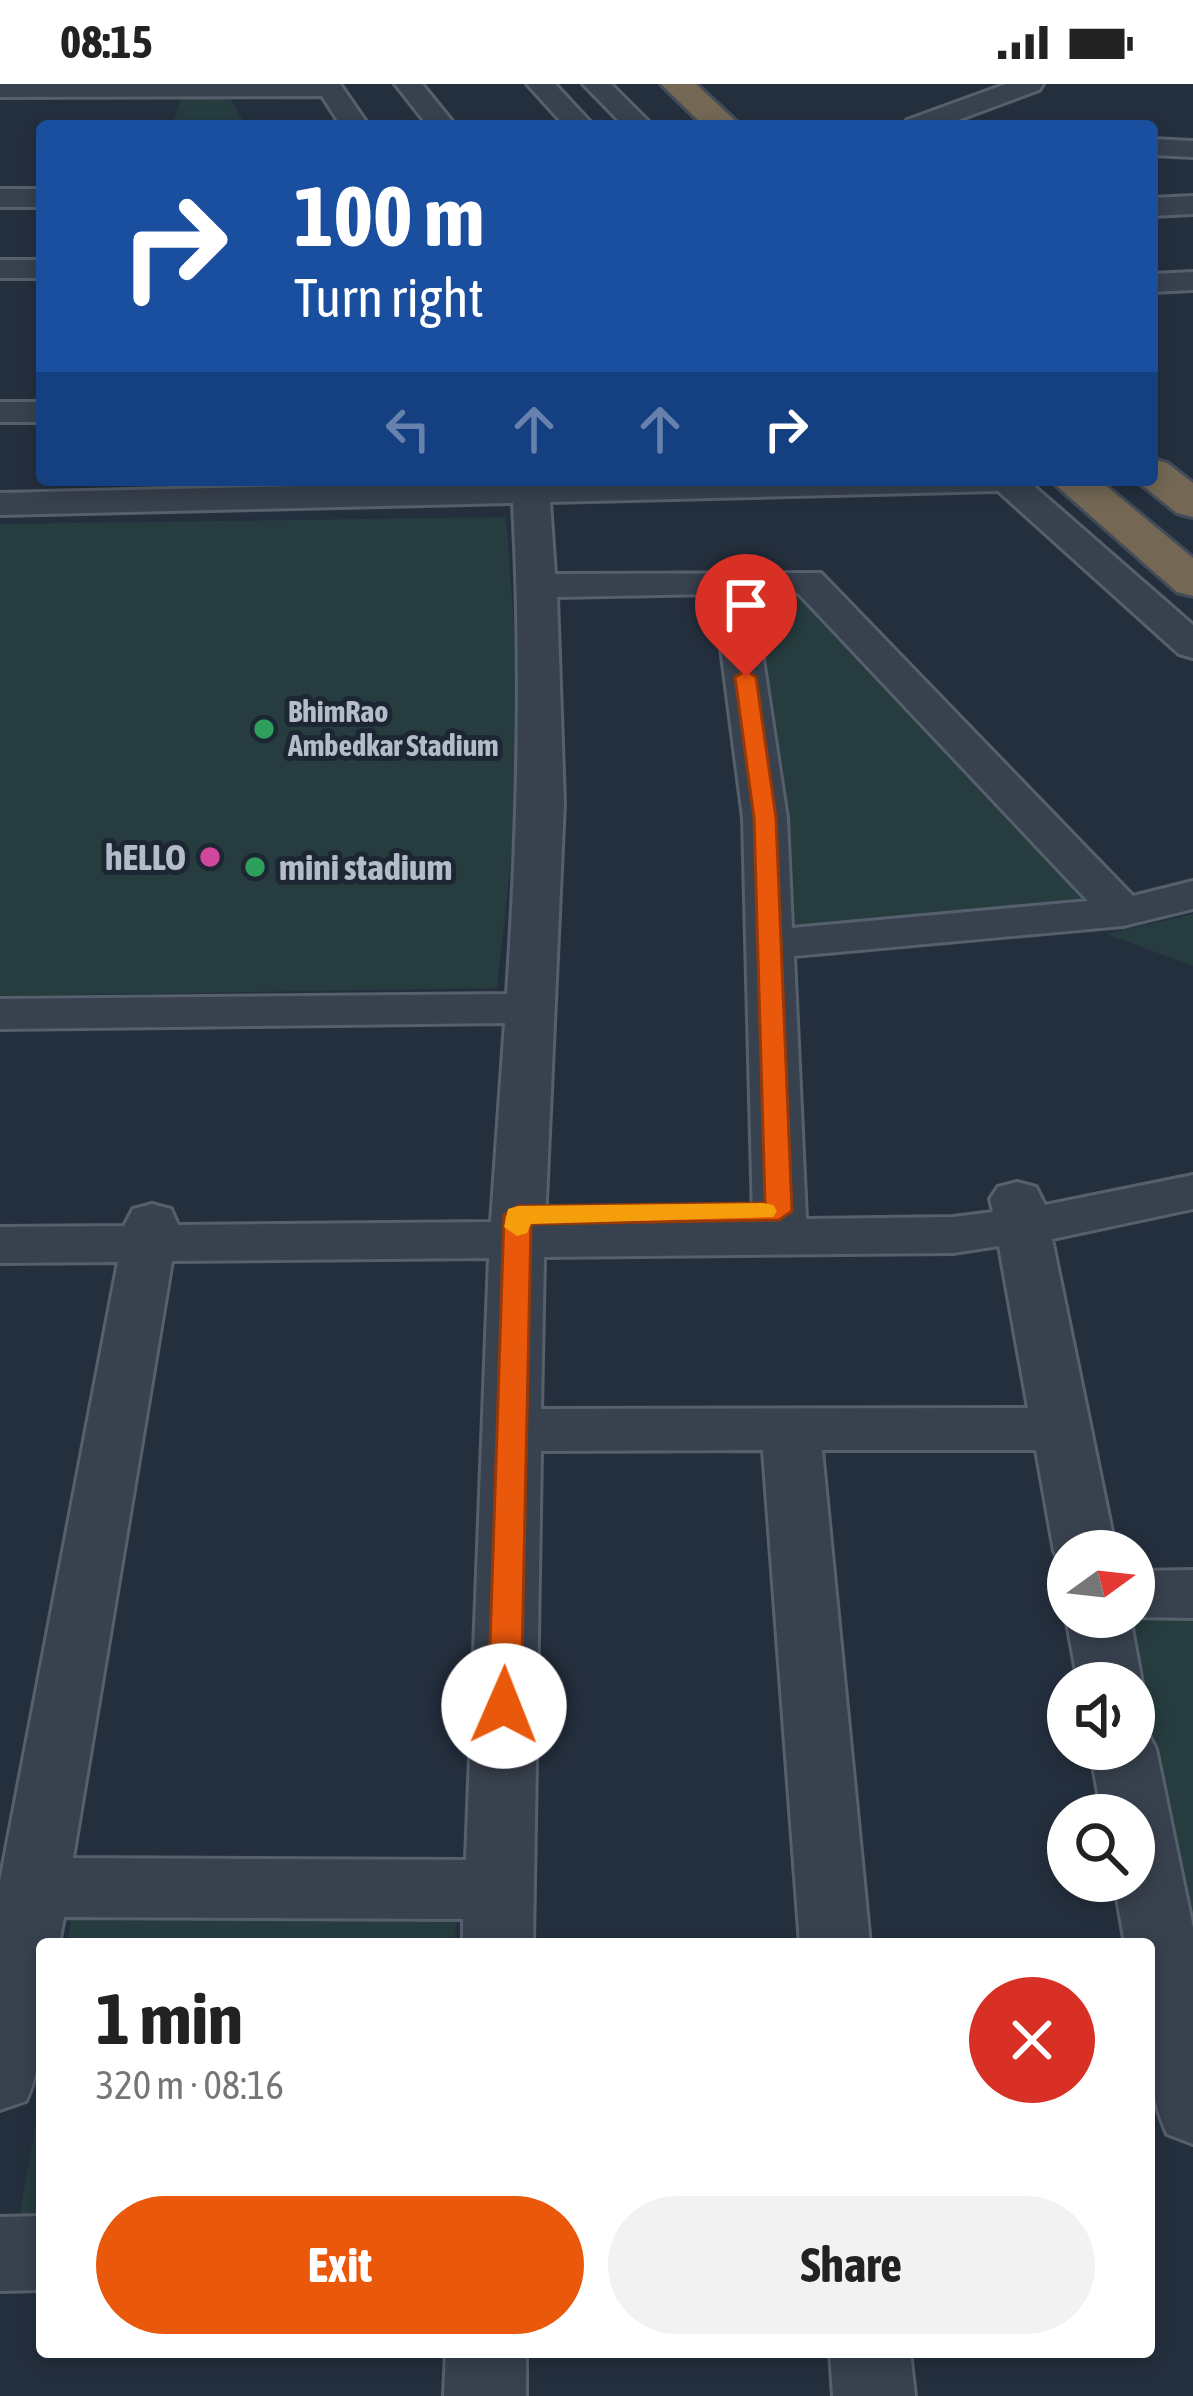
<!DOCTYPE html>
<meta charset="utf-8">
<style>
:root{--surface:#fff;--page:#f2f2f2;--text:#222;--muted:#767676;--accent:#ea580c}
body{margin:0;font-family:"Asap Condensed",sans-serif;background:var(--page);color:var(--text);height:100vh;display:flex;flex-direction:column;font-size:45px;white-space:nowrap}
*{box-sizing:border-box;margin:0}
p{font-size:39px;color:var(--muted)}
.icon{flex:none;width:66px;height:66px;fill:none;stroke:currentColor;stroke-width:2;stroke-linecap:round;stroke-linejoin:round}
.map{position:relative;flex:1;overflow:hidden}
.sheet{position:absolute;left:36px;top:1854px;width:1119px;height:420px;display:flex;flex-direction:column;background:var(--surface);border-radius:12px;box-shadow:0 6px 18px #0003}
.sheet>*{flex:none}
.top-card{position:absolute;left:36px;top:36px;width:1122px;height:366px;border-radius:12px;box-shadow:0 6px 18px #0003;background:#1a4fa0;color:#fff;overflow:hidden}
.needle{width:78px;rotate:75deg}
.controls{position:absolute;left:1047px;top:1446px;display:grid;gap:24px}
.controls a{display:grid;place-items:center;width:108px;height:108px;border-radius:50%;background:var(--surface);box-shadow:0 6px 18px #0003;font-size:60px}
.pin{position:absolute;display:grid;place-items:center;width:102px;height:102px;color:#fff;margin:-123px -51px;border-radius:50% 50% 50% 0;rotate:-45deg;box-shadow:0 0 12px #0007}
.pin .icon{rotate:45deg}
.me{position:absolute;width:132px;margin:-66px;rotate:1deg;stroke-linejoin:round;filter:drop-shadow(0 0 9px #0008)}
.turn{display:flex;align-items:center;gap:42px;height:252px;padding:0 60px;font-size:54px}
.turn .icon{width:156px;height:156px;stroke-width:2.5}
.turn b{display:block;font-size:84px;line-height:102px}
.lanes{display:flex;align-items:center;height:114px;padding:0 60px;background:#0003;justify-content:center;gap:60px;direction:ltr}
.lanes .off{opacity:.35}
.round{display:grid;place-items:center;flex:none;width:126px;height:126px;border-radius:63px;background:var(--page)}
.summary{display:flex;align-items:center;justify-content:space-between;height:204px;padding:0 60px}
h1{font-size:72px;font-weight:700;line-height:90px}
.button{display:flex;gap:24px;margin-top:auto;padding:24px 60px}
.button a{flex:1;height:138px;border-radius:72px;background:var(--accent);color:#fff;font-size:48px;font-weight:700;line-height:138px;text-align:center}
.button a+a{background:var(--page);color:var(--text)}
.status{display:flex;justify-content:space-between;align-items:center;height:84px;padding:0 60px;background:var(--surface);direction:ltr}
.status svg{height:33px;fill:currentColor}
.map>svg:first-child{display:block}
.green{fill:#263c3f}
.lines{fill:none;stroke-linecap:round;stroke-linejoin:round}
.minor-casing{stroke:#565f6c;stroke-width:6}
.highway-casing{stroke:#434c59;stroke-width:6}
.minor{fill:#38414e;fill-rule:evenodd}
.highway{fill:#746855;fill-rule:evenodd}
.route{fill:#ea580c;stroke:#983908;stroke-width:3}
.slow{fill:#f59e0b}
.leisure-dot{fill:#2e9e5b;stroke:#1d2633;stroke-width:4.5}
.hotel-dot{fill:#d1479c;stroke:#1d2633;stroke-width:4.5}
.labels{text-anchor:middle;stroke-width:10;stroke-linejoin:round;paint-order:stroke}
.far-poi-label{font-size:30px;font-weight:bold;fill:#b4bcc9;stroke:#1d2633;text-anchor:start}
.poi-label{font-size:36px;font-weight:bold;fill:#b4bcc9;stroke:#1d2633;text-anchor:end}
</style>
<div class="status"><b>08:15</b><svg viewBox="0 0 49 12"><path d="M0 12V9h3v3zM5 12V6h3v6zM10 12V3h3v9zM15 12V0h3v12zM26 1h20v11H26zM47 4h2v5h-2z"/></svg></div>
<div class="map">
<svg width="1193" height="2312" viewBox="0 0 1193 2312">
<rect width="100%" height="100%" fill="#242f3e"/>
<g class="green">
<polygon points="226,8 246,42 172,42 183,9"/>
<polygon points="506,433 523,663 497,904 0,912 0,440"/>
<polygon points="752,509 797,510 1087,819 786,845"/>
<polygon points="1193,830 1193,882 1106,850"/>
<polygon points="1124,1535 1193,1535 1193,1872"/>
<polygon points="456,1835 455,1860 67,1860 71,1836"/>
<polygon points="42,2004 42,2135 19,2135"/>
</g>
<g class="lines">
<g class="minor-casing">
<g id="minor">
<polygon points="0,0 340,0 369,42 341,42 322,12 0,13"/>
<polygon points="395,0 422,0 456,42 428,42"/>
<polygon points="527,0 555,0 594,42 565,42"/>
<polygon points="583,0 611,0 653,42 624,42"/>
<polygon points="1006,0 1043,0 1039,6 942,42 903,42 907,36"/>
<polygon points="1152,55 1193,57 1193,73 1152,71"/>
<rect x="0" y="105" width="42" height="18"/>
<polygon points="1193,112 1193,130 1152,132 1152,114"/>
<rect x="0" y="176" width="42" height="18"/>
<polygon points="1193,188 1193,206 1152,208 1152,190"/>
<rect x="0" y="318" width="42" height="20"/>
<path d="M 562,396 L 1040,396 L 1035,403 L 1193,541 L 1193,574 L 1179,570 L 998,407 L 550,418 L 555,490 L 821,489 L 1133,812 L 1193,797 L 1193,825 L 1123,842 L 794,872 L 806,1135 L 953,1133 L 993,1128 L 990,1115 L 998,1103 L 1017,1098 L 1036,1103 L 1045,1121 L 1193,1091 L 1193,1125 L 1052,1155 L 1116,1467 L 1068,1467 L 1068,1485 L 1063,1483 L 1054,1467 L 1036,1366 L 822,1366 L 870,1860 L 800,1860 L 763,1366 L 541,1367 L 533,1860 L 463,1860 L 463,1835 L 64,1833 L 59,1860 L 42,1860 C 42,1913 49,1968 26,2017 L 0,2026 L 0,1797 L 118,1178 L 0,1179 L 0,1143 L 124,1142 L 133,1125 L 152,1120 L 171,1125 L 178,1141 L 491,1138 L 505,939 L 0,945 L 0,915 L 507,910 C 518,745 522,584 513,419 L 0,431 L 0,409 ZM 753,509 L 798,509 L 1088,817 L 792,844 L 787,734 ZM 714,510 L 743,734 L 753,1135 L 545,1138 L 564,719 L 557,513 ZM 999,1162 L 1028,1324 L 541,1325 L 544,1173 L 953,1169 ZM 489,1174 L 466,1776 L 73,1774 L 172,1177 Z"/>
<polygon points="1193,1486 1193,1534 1130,1533 1142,1599 1134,1615 1134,1599 1078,1599 1066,1533 1068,1530 1134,1533 1134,1487"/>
<path d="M 1134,1642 L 1146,1646 L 1156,1665 L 1193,1844 L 1193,2060 L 1167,2050 C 1140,1992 1149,1923 1149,1860 L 1125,1860 L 1114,1797 L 1134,1797 L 1134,1731 L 1102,1731 L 1090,1665 L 1134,1665 Z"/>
<polygon points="42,2132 42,2206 0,2207 0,2133"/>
<polygon points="446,2268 526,2268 526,2312 444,2312"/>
<polygon points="830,2268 910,2268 915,2312 833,2312"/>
</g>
</g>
<g class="highway-casing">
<g id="highway">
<polygon points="661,0 696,0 741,42 704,42"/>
<polygon points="1152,375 1167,379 1193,399 1193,433 1177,429 1137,397 1152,396"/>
<polygon points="1050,396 1099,396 1193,474 1193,512 1177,508"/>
</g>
</g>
<use href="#minor" class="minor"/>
<use href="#highway" class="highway"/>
</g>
<polygon class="route" points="746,587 756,593 776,734 792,1127 779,1136 531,1140 521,1622 516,1631 504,1635 493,1631 488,1622 504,1131 518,1122 765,1119 754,734 735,593"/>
<polygon class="slow" points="763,1119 773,1121 777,1127 773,1133 531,1140 527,1149 517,1152 504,1143 508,1125 518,1122"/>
<g class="leisure-dot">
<circle cx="264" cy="645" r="12"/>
<circle cx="255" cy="783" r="12"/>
</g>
<circle class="hotel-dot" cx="210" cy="773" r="12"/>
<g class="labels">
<g class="far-poi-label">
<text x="288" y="638">BhimRao<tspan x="288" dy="34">Ambedkar Stadium</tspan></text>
</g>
<g class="poi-label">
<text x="186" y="786">hELLO</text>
<text x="279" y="796" text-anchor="start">mini stadium</text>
</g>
</g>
</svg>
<div class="controls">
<a><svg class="needle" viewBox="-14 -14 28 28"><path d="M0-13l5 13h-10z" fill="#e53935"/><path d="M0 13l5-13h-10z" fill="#767676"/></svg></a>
<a><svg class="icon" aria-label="sound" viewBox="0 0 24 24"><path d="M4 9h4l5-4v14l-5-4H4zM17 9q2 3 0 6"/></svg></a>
<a><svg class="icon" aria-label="search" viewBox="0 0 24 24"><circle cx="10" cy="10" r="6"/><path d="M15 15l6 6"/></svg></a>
</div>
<div class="pin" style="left:746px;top:593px;background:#d93025"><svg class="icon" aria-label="arrive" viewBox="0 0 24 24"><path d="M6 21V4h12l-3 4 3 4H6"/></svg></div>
<svg class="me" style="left:504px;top:1622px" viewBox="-20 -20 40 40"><circle r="19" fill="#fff"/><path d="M0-13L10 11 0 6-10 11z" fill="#ea580c"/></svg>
<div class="top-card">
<div class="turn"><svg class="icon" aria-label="right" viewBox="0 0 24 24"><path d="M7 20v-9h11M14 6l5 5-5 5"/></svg><div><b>100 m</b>Turn right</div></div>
<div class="lanes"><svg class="icon off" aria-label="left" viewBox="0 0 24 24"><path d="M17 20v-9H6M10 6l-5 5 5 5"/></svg><svg class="icon off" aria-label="ahead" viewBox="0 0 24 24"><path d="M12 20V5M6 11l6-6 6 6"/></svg><svg class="icon off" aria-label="ahead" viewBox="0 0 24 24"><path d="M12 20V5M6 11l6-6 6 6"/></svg><svg class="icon" aria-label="right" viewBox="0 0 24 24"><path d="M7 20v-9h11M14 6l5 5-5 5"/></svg></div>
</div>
<section class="sheet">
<div class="summary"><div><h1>1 min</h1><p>320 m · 08:16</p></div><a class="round" style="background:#d93025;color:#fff"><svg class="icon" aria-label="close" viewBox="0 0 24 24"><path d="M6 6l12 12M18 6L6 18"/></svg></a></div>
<div class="button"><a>Exit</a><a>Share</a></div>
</section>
</div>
